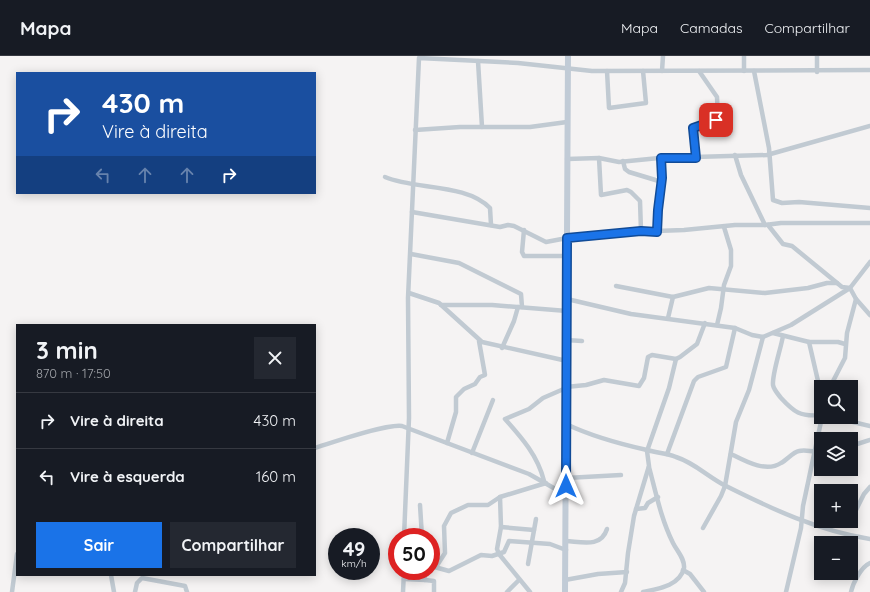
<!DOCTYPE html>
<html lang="pt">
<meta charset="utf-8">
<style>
:root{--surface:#171b24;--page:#242831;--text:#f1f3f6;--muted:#9ea1a6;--line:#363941;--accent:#1a73e8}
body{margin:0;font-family:Quicksand,sans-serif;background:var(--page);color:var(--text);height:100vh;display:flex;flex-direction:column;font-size:15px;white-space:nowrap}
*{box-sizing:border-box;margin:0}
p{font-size:13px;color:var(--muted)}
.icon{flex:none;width:22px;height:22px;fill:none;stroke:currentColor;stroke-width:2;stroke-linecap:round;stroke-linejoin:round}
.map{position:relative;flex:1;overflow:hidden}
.side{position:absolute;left:16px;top:268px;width:300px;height:252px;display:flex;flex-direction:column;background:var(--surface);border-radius:0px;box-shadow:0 2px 10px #0003}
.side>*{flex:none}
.banner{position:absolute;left:16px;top:16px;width:300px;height:122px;border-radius:0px;box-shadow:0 2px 10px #0003;background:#1a4fa0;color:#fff;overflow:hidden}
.tools{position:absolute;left:814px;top:324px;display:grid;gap:8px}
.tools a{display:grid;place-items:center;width:44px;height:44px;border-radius:0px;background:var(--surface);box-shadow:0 2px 10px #0003;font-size:20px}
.speed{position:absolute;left:328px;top:472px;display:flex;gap:8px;font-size:20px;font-weight:700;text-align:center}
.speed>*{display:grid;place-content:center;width:52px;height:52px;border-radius:50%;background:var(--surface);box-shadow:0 2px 10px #0003;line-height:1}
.speed small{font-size:10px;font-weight:400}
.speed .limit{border:6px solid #d22;background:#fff;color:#111}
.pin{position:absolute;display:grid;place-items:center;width:34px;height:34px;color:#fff;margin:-17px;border-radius:8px;box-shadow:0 2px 6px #0006}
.me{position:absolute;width:44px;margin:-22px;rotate:0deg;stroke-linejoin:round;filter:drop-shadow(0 0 3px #0008)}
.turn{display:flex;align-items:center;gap:14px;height:84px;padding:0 20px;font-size:18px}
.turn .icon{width:52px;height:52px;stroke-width:2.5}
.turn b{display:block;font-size:28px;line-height:34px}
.lanes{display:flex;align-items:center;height:38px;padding:0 20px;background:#0003;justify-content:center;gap:20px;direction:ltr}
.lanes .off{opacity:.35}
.round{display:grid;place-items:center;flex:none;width:42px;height:42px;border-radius:0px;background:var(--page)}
.headline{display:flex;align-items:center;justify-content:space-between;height:68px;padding:0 20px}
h1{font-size:24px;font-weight:800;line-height:30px}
.action{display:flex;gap:8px;margin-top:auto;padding:8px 20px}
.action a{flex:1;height:46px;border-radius:0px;background:var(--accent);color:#fff;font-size:16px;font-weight:800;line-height:46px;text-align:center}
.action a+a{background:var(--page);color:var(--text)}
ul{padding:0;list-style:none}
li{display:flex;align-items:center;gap:12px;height:56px;padding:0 20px;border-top:1px solid var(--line)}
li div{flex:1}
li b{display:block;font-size:15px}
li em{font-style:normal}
header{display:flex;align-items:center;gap:24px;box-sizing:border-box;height:56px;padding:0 20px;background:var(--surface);border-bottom:1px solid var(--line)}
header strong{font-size:19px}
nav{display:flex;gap:22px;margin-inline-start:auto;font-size:14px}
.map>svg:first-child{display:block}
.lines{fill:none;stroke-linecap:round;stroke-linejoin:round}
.minor{stroke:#c1cad2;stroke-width:4.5}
.secondary{stroke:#c1cbd6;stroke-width:6}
.route-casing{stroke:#114b97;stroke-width:10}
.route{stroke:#1a73e8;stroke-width:7}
</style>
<header>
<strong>Mapa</strong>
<nav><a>Mapa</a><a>Camadas</a><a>Compartilhar</a></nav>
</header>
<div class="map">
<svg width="870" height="536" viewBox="0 0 870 536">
<rect width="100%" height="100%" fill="#f5f3f3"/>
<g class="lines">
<g class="minor">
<polyline points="744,0 744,15"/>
<polyline points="817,0 817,16"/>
<polyline points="478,5 482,71"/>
<polyline points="607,15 609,52 646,47 643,15"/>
<polyline points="662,15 663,0"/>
<polyline points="754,15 769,92 773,144 782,147 799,146 870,152"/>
<polyline points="415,74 460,71 530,71 567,66"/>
<polyline points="735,99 741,119 765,169"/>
<polyline points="599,102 601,139 627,134 631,136 640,145 641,175"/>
<polyline points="695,102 693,72 718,62 717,41 699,15"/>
<polyline points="567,103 599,102 619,106 659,102 767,99 870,70"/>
<polyline points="623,105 625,113 629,116 662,126"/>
<path d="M 385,121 C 415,134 466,127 490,152 L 491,169"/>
<polyline points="412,156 500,171 508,169 514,170 546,186 567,182 628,176 684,174 735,169 765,169 781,167 870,167"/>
<polyline points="768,169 783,188 792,190 842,231 850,232 856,243 870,259"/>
<polyline points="524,174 522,196 524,200 567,200"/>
<polyline points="657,176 658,154 662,122 661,102"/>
<polyline points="411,198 459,207 521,238 522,251"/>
<polyline points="616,230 673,241"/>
<polyline points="409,237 439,247 482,286 567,305"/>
<polyline points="567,243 631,258 735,272 752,279 763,281 791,269 850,232 870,206"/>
<polyline points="441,249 492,249 567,255"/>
<polyline points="668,262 673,241 709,232 765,237 808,232 827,227 837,227"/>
<polyline points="717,269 721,252 724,229 731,210 731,194 724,171"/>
<polyline points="773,277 809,286 838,286 845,288"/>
<path d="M 783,280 C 781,292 772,318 773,329 C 774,334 778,338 781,342 C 794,356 800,361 821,359"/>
<polyline points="566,284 582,285"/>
<polyline points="809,286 821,338"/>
<polyline points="502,292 514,265 518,251"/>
<polyline points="566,331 586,329 604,324 639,330 644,322 648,301 652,299 676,303 680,301 697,288 705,267"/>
<polyline points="830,331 845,302 847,277 856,243"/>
<polyline points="832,361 870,370"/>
<path d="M 566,368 C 591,380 620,388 647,394 C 657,397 667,397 676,401 C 695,407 708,421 726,430 C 772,453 819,475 870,483"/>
<polyline points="447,387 456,356 456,341 464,333 475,328 480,321 485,319 479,285"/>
<polyline points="851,390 870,384"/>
<path d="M 315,392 C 334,386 385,368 402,370 L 529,418 L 566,439"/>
<polyline points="472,397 493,344"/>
<polyline points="667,398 694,325 698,321 726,311 735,272"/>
<path d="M 731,398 C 745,405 766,417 781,407 C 787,404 793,396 799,395 C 807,393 813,397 821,395"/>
<polyline points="566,422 621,419"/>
<path d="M 544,425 C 538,400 522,382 505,363 L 529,353 L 543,342 L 566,332"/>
<polyline points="500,441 501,471 497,493 499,498 530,536"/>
<polyline points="420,449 422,481"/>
<polyline points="636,453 645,452 648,447 658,441"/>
<polyline points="853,460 864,438 870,431"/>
<polyline points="501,471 534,474"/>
<polyline points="703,472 721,440 725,430 736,366 749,334 763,281"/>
<polyline points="404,481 409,362 408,242 419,2 518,7 592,15 870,14"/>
<path d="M 566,485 C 582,486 601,492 607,473"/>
<polyline points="528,508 536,463"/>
<polyline points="431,510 449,515 481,499 492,500 504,496 509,485 550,488 566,494"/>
<polyline points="436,511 445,497 444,470 451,457 468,449 488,449 500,441 546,427"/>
<polyline points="683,514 690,518 704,536"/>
<polyline points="424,515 425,524 434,525 434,536"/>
<polyline points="111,519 114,536"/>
<polyline points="404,523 425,524"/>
<polyline points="565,524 598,518 627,516"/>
<polyline points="12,536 17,498"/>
<polyline points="135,536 137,527 142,522 185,530 187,536"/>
<polyline points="403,536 404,515"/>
<polyline points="507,536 519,524"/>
<polyline points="621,536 625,527 628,497 634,460 649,410 647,395 669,332 676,303"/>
<path d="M 643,536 C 657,533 680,530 684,512 C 685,503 677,495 673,487 C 661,463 656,437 649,411"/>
<polyline points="786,536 801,472 803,450 822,361"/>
<path d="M 851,536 C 853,527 861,511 870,507"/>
</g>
<polyline class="secondary" points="565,536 568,0"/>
</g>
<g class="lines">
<g class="route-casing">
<polyline id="route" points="566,430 567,182 641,175 657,176 658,154 662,122 661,102 696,102 693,72 716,64"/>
</g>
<use href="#route" class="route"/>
</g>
</svg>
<div class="tools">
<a><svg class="icon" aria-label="search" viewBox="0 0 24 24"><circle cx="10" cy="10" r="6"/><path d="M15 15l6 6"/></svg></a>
<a><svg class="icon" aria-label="layers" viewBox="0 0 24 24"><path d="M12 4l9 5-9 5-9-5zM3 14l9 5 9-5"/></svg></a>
<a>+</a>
<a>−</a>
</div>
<div class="speed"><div>49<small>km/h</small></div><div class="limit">50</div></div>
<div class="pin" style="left:716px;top:64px;background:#d93025"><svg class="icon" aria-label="arrive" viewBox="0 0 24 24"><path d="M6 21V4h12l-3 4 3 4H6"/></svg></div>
<svg class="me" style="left:566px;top:430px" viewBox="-20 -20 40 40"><path d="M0-17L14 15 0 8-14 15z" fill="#1a73e8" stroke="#fff" stroke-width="4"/></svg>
<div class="banner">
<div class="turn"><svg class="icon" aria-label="right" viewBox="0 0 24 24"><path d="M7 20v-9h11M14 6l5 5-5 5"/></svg><div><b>430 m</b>Vire à direita</div></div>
<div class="lanes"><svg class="icon off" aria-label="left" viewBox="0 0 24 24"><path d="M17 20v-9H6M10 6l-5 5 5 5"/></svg><svg class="icon off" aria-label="ahead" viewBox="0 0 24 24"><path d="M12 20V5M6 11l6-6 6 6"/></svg><svg class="icon off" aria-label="ahead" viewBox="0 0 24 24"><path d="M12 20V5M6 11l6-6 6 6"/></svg><svg class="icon" aria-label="right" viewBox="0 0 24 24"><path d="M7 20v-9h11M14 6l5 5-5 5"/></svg></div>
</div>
<section class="side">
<div class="headline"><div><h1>3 min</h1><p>870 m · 17:50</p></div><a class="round"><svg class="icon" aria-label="close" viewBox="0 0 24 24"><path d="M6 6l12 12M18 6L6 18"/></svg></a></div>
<ul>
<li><svg class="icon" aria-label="right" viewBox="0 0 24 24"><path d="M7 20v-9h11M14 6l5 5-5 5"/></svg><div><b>Vire à direita</b></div><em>430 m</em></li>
<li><svg class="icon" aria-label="left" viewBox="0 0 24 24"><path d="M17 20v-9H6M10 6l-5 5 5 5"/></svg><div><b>Vire à esquerda</b></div><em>160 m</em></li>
</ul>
<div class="action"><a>Sair</a><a>Compartilhar</a></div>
</section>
</div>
